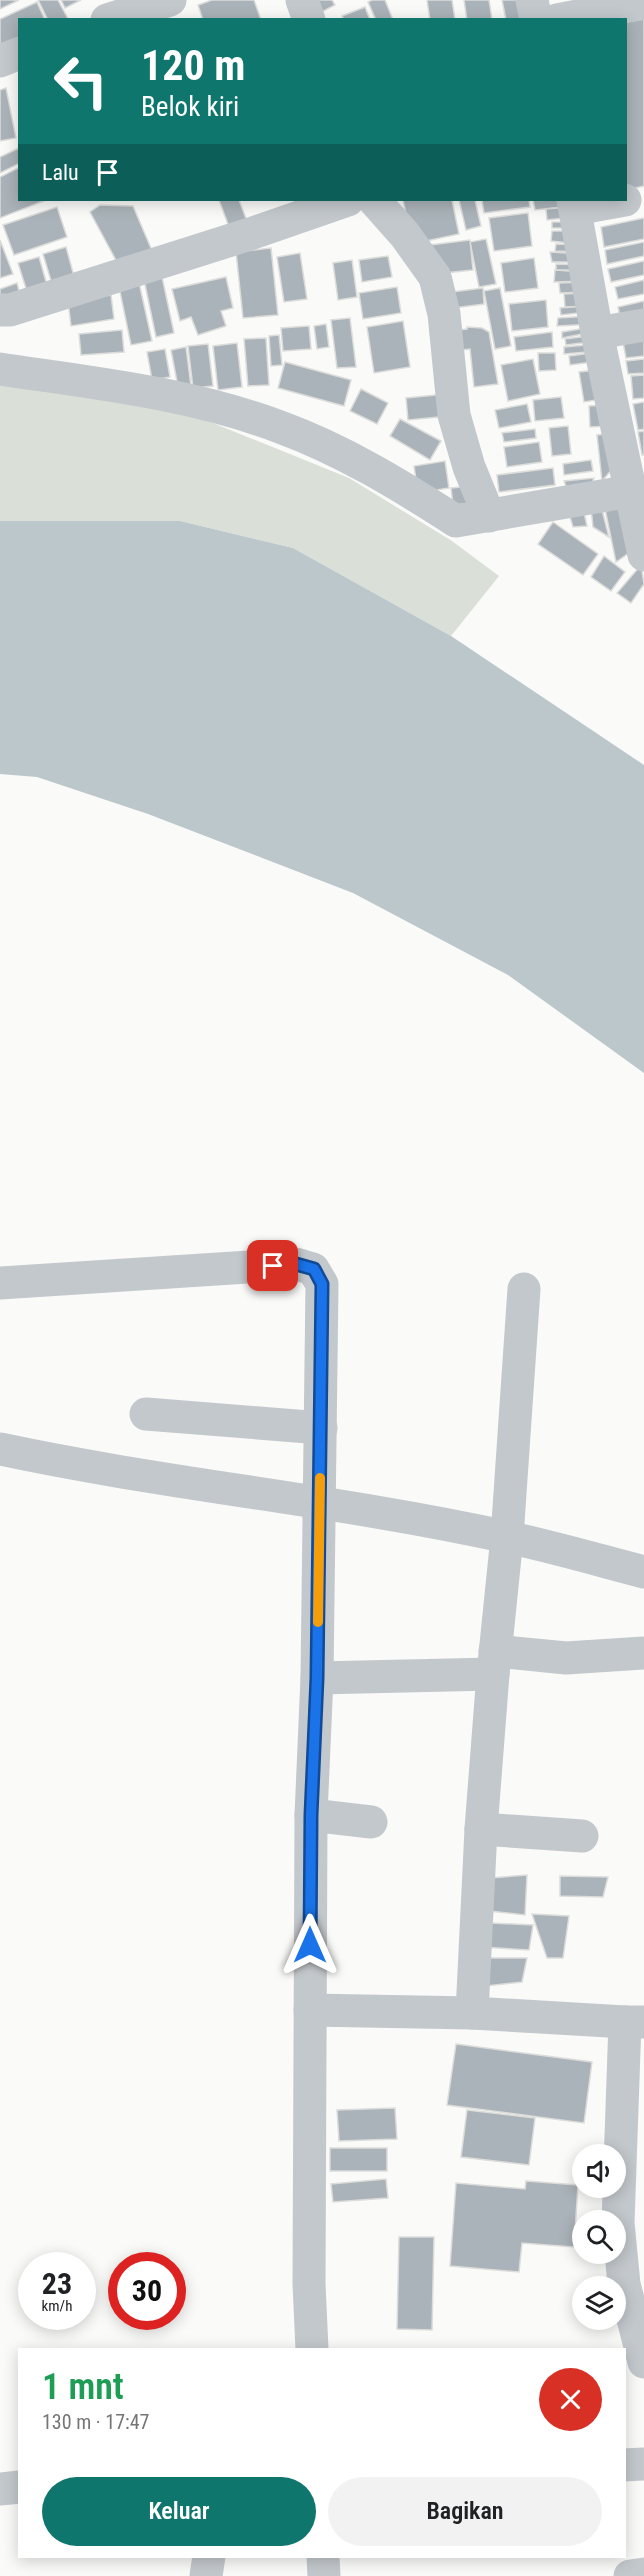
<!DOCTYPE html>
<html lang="id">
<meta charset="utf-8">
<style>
:root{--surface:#fff;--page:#f2f2f2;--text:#202124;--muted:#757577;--accent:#0f766e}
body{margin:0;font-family:"Roboto Condensed",sans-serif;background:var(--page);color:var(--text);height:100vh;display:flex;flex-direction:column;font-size:22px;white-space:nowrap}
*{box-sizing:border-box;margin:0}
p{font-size:20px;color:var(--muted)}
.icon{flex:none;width:33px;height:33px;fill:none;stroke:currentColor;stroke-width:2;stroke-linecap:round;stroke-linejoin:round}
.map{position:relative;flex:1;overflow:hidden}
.drawer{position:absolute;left:18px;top:2348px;width:608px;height:210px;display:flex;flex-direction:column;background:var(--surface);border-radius:0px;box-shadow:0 3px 15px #0003}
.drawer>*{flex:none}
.top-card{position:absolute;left:18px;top:18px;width:609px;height:183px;border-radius:0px;box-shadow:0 3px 15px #0003;background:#0f766e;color:#fff;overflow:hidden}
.buttons{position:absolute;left:572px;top:2144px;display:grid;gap:12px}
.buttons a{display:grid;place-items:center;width:54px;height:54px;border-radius:50%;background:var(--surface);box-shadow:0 3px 15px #0003;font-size:30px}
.speed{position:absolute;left:18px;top:2252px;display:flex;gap:12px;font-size:30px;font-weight:700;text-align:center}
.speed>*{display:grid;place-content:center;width:78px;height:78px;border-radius:50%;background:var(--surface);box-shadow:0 3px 15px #0003;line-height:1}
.speed small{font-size:15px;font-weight:400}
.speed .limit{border:9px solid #d22;background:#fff;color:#111}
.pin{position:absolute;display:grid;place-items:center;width:51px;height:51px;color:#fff;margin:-26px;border-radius:12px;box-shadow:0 3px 9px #0006}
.me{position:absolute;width:66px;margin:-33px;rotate:0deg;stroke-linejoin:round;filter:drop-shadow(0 0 4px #0008)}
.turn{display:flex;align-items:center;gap:21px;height:126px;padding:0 24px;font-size:27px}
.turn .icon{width:78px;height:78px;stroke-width:2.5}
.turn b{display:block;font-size:42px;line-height:51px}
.then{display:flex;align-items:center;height:57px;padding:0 24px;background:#0003;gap:12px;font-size:22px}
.round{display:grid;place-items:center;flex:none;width:63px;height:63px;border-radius:32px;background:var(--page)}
.overview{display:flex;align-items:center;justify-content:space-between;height:102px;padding:0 24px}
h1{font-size:36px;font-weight:600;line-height:45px;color:#1e9e55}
.action{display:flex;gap:12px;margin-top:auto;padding:12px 24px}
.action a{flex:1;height:69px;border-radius:36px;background:var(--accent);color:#fff;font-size:24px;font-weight:600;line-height:69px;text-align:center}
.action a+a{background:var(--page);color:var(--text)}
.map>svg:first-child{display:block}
.green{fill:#dadfd7}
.water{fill:#bbc7cb}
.building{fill:#aab3b9;stroke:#dcdcda;stroke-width:1.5}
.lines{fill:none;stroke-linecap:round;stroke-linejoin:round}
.minor{stroke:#c3c8cc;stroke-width:33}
.tertiary{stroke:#c3c8cc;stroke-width:33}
.route-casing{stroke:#114b97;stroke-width:15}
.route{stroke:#1a73e8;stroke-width:10}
.slow{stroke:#f59e0b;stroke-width:10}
</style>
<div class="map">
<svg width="644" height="2576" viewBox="0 0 644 2576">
<rect width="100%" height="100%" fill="#fafaf8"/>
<polygon class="green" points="0,379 151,398 349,478 452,541 499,576 451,636 293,548 180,521 0,521"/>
<polygon class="water" points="0,521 180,521 293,548 451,636 644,765 644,1073 508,975 353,893 148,814 37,777 0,774"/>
<g class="building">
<polygon points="0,0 19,0 0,9"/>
<polygon points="38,0 58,0 68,19 48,20"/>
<polygon points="61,0 81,0 65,8"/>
<polygon points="212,0 254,0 261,20 203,20 198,5"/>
<polygon points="303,0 332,0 335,5 312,17"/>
<polygon points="372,0 385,0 393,20 376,20 368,2"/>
<polygon points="427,0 452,0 455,20 430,20"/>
<polygon points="464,0 489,0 492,20 467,20"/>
<polygon points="502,0 529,0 534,20 506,20"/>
<polygon points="37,2 45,20 20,20 20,42 0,51 0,19"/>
<polygon points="365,7 370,20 344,20 342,16"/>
<polygon points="644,19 644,186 626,190 626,22"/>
<polygon points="6,88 16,138 0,141 0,90"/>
<polygon points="19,148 20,163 0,173 0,157"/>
<polygon points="20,167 20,200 46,200 0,218 0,177"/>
<polygon points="219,200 239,200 247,221 229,227"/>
<polygon points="403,200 452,200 459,234 412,244"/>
<polygon points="459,200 475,200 481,226 466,230"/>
<polygon points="482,200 529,200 530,207 484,213"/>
<polygon points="533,200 571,200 571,206 535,210"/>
<polygon points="100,205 133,206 153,253 118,264 90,212"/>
<polygon points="57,207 67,237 14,255 3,225"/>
<polygon points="572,207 574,217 547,220 546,209"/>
<polygon points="528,213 532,246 494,251 489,218"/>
<polygon points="644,218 644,239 604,247 601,227"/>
<rect x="552" y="222" width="22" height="6"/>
<polygon points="552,231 576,231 579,244 551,241"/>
<polygon points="486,239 496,284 479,287 470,242"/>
<polygon points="0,240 13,274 0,278"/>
<polygon points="470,240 473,270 434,274 430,245"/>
<polygon points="644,242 644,256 607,264 605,250"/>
<polygon points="556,244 580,245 580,252 555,251"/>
<polygon points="66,247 77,287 55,294 43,254"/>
<polygon points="271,248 278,315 243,318 236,252"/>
<polygon points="550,252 582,254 582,262 552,262"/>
<polygon points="300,253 307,299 284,302 277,257"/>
<polygon points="388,256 392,277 362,282 359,260"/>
<polygon points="39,257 49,292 29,298 18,263"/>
<polygon points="534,258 538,288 505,292 501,263"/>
<polygon points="352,260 357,297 338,300 333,263"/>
<polygon points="644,261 644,275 611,282 608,269"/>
<polygon points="556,264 583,265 582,270 556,270"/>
<polygon points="555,270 584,272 584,281 554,282"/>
<polygon points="161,272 174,333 156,337 143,275"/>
<polygon points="226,277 233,308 221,311 226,326 198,335 191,317 180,321 172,289"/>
<polygon points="138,278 152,341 131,345 118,282"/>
<polygon points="644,280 644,294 618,299 615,287"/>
<polygon points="585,282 585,292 560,293 559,283"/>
<polygon points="17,283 22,303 0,301 0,289"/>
<polygon points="397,287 401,313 363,319 359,293"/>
<polygon points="483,288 484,304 446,309 444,293"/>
<polygon points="500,288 511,346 495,349 484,291"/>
<polygon points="586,293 587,306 565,307 564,294"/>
<polygon points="111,295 114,319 71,326 68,301"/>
<polygon points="546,300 548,327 512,331 509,304"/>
<polygon points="644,301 644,316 621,321 618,307"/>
<polygon points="586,306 587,312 561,315 560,308"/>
<polygon points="590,316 594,324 557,326 558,318"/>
<polygon points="350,318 356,367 337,368 331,320"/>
<polygon points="403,321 410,367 374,373 367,327"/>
<polygon points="326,324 329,347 317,349 314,326"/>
<polygon points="309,326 311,349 283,351 281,328"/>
<polygon points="467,327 482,328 489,332 498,384 474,387 470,349 451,351 449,331 467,329"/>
<polygon points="592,327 593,332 562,338 562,332"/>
<polygon points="122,330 124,352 81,355 79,334"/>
<polygon points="552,332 553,347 516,351 514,337"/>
<polygon points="279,335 282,365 271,366 269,336"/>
<polygon points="596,335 597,341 566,345 565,339"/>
<polygon points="266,338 269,385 248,386 244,339"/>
<polygon points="644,338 644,356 626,358 623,342"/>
<polygon points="237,343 242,387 218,390 213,346"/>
<polygon points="208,344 213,386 193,388 188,346"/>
<polygon points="598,344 598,351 564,354 564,347"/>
<polygon points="186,347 191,386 178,387 171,350"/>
<polygon points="165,349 170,377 152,380 147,352"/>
<polygon points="599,352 600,361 570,365 569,356"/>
<polygon points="538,353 555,353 556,370 539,371"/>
<polygon points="533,359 540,394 508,401 501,365"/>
<polygon points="644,359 644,373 628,374 626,361"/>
<polygon points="285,362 351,380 344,406 278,388"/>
<polygon points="604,369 608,398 584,402 579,372"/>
<polygon points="644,375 644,398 633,399 631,376"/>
<polygon points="361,389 388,403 377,424 350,411"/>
<polygon points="446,394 449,416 408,420 406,398"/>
<polygon points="561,397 564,418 535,421 533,400"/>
<polygon points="644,402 644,429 638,430 633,404"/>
<polygon points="527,404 531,422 499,428 495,410"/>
<polygon points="608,405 609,426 590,427 589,406"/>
<polygon points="400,419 441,441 430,460 390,436"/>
<polygon points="568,426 571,454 552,456 549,428"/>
<polygon points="535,429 536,438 504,442 502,433"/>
<polygon points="644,431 644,455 642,455 638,432"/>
<polygon points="616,433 619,461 602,481 597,435"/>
<polygon points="539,442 542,462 507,467 504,447"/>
<polygon points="591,460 593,471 564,475 563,464"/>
<polygon points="445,461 449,488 418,493 414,466"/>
<polygon points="553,468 555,485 499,492 497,475"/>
<polygon points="594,478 589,491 570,496 564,481"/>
<polygon points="473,486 475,503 453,505 451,488"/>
<polygon points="629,499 639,546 616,562 604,504"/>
<polygon points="601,506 609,537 593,527 591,508"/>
<polygon points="583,508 587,526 573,527 568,510"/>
<polygon points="553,522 598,554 583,575 538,544"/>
<polygon points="604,556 625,572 611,591 591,577"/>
<polygon points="641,565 644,584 631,603 617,593"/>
<polygon points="527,1875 525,1915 489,1911 490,1878"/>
<polygon points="560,1876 608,1877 603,1897 560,1896"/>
<polygon points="532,1914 569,1916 563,1958 547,1958"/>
<polygon points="490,1923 533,1925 529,1950 482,1947"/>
<polygon points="487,1958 527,1958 522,1982 486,1986"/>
<polygon points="456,2044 592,2062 584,2123 447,2105"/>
<polygon points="395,2108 397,2139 339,2141 337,2110"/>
<polygon points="467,2110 535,2118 529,2165 461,2157"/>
<rect x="330" y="2148" width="57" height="23"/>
<polygon points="386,2179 388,2198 333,2202 331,2184"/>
<polygon points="526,2181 578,2185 574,2247 522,2243 519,2272 450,2266 456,2183 525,2189"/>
<polygon points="399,2237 434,2237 432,2330 397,2329"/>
</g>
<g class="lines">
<g class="minor">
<polyline points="302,0 309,20"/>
<polyline points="532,0 536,20"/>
<polyline points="107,20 170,0"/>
<polyline points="557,20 644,3"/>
<polyline points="0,61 20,53"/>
<polyline points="374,200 405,235 435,277 444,314 454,415 469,467 489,516"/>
<polyline points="573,200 597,333 644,555"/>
<polyline points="575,209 625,200"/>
<polyline points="0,310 10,310 250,234 348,200"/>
<polyline points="597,333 644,325"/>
<path d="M 0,369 C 94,383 190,393 280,427 C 343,450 400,485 456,521 L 631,491"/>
<polyline points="0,1283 296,1264 313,1269 322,1284 317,1678 311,1815 309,2284 312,2349"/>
<polyline points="146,1414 321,1428"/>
<path d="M 0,1449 C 168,1485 340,1500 507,1537 C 553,1547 598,1560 644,1572"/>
<polyline points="495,1651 566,1658 644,1653"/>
<polyline points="317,1678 493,1674"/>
<polyline points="311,1815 371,1822"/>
<polyline points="481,1829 582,1836"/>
<polyline points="310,2010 472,2013 625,2022"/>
<polyline points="472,2013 481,1829 493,1674 507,1537 524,1289"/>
<polyline points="624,2465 644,2464"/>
<polyline points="0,2489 20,2487"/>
<polyline points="323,2556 324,2576"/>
<polyline points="206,2576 209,2556"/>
<polyline points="630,2576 644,2574"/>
</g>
<polyline class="tertiary" points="644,2022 625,2022 618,2223 624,2284 644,2362"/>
</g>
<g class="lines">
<g class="route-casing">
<polyline id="route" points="273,1266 296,1264 314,1269 322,1284 317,1678 311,1815 310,1945"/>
</g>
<use href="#route" class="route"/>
<polyline class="slow" points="318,1622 320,1478"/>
</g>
</svg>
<div class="buttons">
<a><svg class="icon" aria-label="sound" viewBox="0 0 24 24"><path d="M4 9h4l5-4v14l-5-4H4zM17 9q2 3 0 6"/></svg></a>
<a><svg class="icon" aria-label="search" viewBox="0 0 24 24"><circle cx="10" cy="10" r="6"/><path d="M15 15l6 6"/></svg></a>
<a><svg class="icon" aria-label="layers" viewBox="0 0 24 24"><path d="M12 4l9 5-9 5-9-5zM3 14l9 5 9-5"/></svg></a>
</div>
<div class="speed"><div>23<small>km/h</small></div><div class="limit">30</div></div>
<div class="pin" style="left:273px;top:1266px;background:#d93025"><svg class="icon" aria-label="arrive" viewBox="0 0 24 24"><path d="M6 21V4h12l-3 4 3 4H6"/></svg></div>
<svg class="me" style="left:310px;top:1945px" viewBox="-20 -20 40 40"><path d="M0-17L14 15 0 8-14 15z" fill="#1a73e8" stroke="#fff" stroke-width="4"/></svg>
<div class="top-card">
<div class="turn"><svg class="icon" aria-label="left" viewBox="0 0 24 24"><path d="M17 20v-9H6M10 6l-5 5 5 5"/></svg><div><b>120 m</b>Belok kiri</div></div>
<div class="then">Lalu<svg class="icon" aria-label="arrive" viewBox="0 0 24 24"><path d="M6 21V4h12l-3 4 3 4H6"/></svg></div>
</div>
<section class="drawer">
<div class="overview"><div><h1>1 mnt</h1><p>130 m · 17:47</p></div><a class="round" style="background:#d93025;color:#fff"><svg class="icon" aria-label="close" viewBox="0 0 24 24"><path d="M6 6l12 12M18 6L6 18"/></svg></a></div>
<div class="action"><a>Keluar</a><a>Bagikan</a></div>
</section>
</div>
